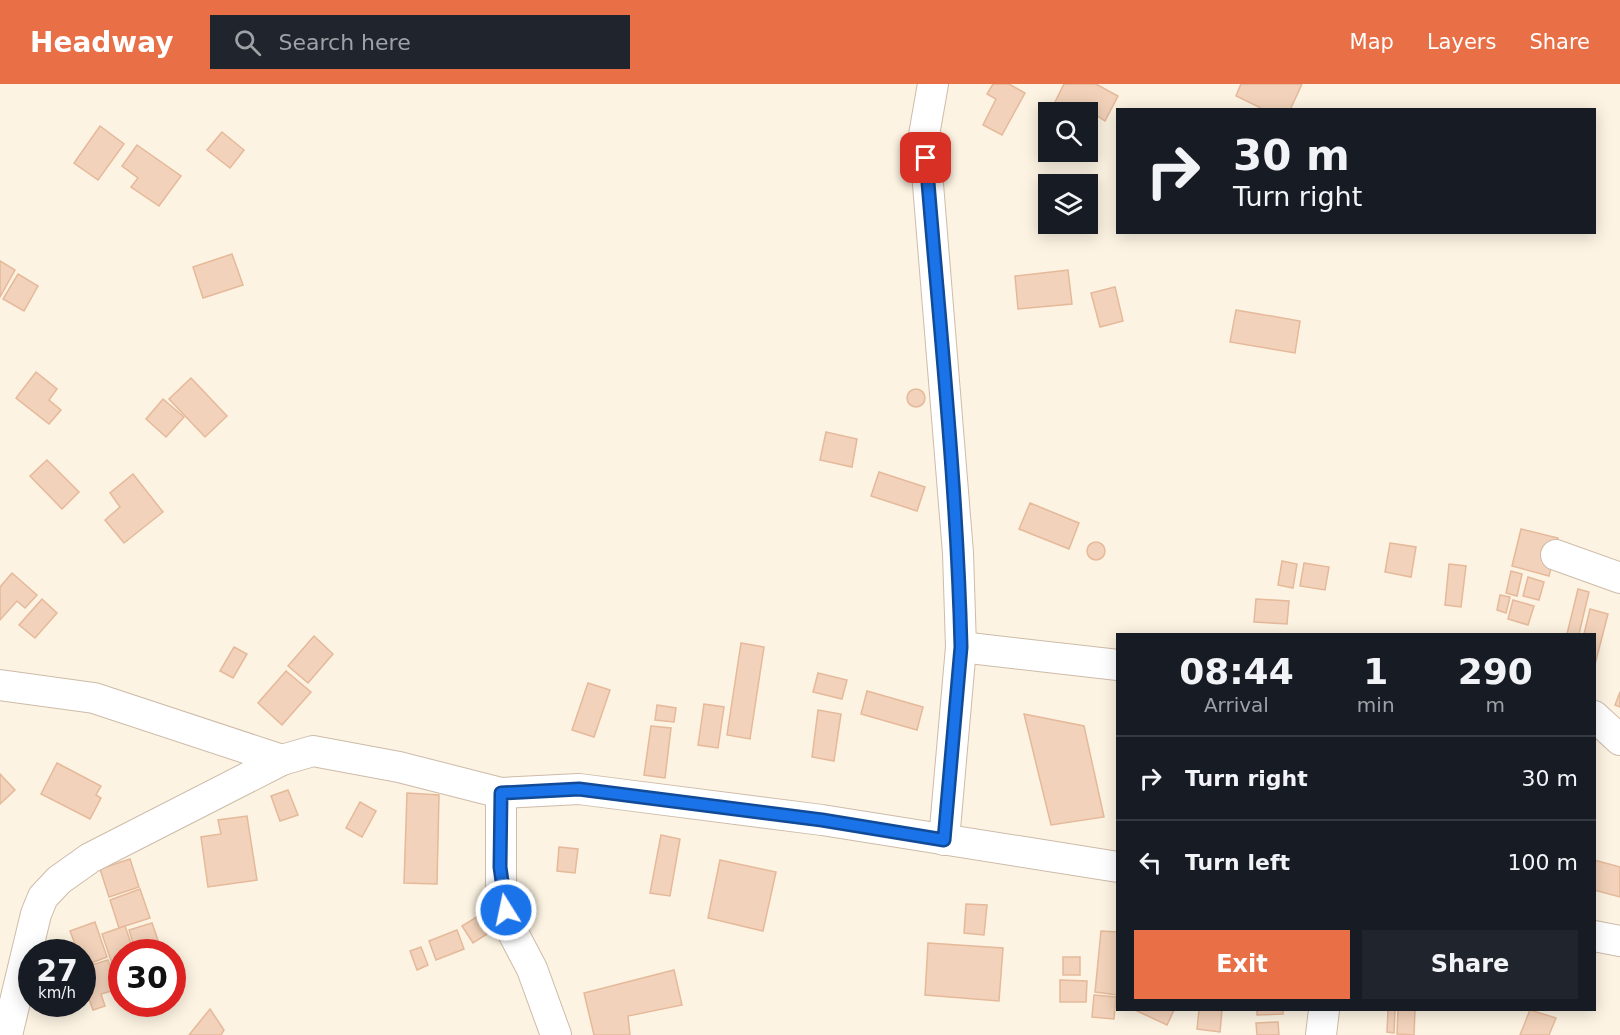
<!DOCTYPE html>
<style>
:root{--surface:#171b24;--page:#20242c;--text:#f1f3f6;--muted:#9ea1a6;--line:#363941;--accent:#e86f46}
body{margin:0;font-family:"DejaVu Sans",sans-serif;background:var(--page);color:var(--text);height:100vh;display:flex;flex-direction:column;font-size:22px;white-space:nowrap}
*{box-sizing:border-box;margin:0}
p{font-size:20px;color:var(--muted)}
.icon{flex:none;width:33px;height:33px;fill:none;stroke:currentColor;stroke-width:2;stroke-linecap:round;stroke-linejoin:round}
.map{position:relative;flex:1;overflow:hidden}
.drawer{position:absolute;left:1116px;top:549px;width:480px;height:378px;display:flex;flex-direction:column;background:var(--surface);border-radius:0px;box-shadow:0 3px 15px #0003}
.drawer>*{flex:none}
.top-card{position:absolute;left:1116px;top:24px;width:480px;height:126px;border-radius:0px;box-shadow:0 3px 15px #0003;background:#171b24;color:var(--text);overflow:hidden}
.tools{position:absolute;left:1038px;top:18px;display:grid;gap:12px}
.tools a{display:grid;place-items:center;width:60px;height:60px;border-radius:0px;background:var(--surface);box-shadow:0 3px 15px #0003;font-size:30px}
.speed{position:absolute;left:18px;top:855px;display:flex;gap:12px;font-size:30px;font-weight:700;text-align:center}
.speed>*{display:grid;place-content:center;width:78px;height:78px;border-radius:50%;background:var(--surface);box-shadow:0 3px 15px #0003;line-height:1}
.speed small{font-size:15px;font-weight:400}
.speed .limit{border:9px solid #d22;background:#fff;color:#111}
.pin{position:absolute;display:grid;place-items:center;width:51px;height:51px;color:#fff;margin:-26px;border-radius:12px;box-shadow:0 3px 9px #0006}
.me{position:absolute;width:66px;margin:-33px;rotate:350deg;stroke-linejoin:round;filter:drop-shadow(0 0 4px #0008)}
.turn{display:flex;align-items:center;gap:21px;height:126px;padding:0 18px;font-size:27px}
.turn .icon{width:78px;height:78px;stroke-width:2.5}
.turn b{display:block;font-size:42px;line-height:51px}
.eta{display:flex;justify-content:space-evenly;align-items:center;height:102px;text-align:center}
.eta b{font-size:36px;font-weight:800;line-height:42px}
.cta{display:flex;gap:12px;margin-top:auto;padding:12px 18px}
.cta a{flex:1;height:69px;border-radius:0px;background:var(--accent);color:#fff;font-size:24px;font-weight:800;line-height:69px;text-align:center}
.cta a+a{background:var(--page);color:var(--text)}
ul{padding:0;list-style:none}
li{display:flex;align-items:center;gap:18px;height:84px;padding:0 18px;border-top:2px solid var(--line)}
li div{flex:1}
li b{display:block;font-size:22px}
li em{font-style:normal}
header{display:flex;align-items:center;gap:36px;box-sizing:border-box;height:84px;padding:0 30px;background:var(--accent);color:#fff}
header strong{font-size:28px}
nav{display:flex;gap:33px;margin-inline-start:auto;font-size:21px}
.search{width:420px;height:54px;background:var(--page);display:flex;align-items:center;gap:15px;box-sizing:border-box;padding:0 21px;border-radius:0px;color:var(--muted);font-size:22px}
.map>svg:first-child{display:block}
.building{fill:#f2d2ba;stroke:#e5b99a;stroke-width:1.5}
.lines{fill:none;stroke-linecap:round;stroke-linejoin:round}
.minor-casing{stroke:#cebba9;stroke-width:32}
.minor{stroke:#fff;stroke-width:30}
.route-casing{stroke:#114b97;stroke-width:15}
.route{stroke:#1a73e8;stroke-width:10}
</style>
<header>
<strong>Headway</strong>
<div class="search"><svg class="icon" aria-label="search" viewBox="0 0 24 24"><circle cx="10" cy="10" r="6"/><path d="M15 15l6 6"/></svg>Search here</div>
<nav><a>Map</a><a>Layers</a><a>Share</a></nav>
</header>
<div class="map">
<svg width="1620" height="951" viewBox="0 0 1620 951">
<rect width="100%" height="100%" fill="#fcf3e2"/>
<g class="building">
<polygon points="993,0 1009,0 1025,9 1002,51 983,41 996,15 987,10"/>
<polygon points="1064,0 1096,0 1118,12 1105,37 1083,23 1080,28 1050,28"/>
<polygon points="1241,0 1302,0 1290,26 1265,26 1236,12"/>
<polygon points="100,42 124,60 98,96 74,79"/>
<polygon points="222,48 244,66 230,84 207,66"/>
<polygon points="137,61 181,92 159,122 131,103 138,94 122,82"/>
<polygon points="232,170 243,201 203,214 193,183"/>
<polygon points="0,177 15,186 0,213"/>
<polygon points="1068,186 1072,220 1018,225 1015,192"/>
<polygon points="18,190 38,202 24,227 3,215"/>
<polygon points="1115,203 1123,237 1100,243 1091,209"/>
<polygon points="1236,226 1300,237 1295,269 1230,258"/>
<polygon points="36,288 57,305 49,316 61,326 49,340 16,314"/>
<polygon points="191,294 227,332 205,353 169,315"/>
<circle cx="916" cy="314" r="9"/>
<polygon points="163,315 184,333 166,353 146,335"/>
<polygon points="826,348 857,355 852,383 820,376"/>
<polygon points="47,376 79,408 62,425 30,392"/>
<polygon points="879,388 925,403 917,427 871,412"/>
<polygon points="133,390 163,428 124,459 105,436 120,423 110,409"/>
<polygon points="1030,419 1079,439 1069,465 1019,445"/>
<polygon points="1521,445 1558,454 1549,492 1512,482"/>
<circle cx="1096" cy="467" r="9"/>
<polygon points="1390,459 1416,463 1411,493 1385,488"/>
<polygon points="1282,477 1297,480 1293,504 1278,501"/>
<polygon points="1304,479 1329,483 1325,506 1300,502"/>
<polygon points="1449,480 1466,482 1461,523 1445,521"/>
<polygon points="1511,487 1522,490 1517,512 1506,509"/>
<polygon points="12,489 37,511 25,524 17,517 0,536 0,503"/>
<polygon points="1528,493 1544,498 1539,516 1523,512"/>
<polygon points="1578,505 1589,508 1579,550 1567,550"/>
<polygon points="1500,511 1510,513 1506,529 1497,526"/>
<polygon points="42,515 57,529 35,554 19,541"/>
<polygon points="1256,515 1289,517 1287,540 1254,538"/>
<polygon points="1513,516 1534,522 1528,541 1508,535"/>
<polygon points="1590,525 1608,530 1594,584 1594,550 1584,550"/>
<polygon points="314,552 333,570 308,599 288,582"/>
<polygon points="741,559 764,563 750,655 727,651"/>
<polygon points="234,563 247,570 233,594 220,587"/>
<polygon points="286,587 311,608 282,641 258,619"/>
<polygon points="818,589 847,596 842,615 813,608"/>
<polygon points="588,599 610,606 594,653 572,646"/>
<polygon points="867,607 923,623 917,646 861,630"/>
<polygon points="1620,608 1620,623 1615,621"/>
<polygon points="704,620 724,623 718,664 698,661"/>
<polygon points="657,621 676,624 674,638 655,636"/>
<polygon points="818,626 841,630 834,677 812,673"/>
<polygon points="1024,630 1084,642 1104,733 1051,741"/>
<polygon points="651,642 671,644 665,694 644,691"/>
<polygon points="57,679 101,702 96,711 101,714 90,735 41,710"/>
<polygon points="0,690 15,706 0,720"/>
<polygon points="288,706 298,731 280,737 271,712"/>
<polygon points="407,709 439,711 437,800 404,799"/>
<polygon points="360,718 376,727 362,753 346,744"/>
<polygon points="247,732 257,796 208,803 201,753 221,750 218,736"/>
<polygon points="661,751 680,755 670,812 650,809"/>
<polygon points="559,763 578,765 575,789 557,787"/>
<polygon points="130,775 139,803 109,813 100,785"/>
<polygon points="720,776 776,788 763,847 708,834"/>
<polygon points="1594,776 1620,783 1620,813 1594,806"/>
<polygon points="140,805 150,834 119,844 110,816"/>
<polygon points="966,820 987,821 984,851 964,849"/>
<polygon points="488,826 498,843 473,859 462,842"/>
<polygon points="95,838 107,873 83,882 82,868 78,868 70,847"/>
<polygon points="152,839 162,868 136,868 129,846"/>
<polygon points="125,842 134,868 122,868 120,903 102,850"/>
<polygon points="457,846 464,865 436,876 429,857"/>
<polygon points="1101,847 1118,848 1117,911 1095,908"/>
<polygon points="928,859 1003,864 999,917 925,911"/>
<polygon points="421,863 428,881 417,886 410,867"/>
<rect x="1063" y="873" width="17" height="18"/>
<polygon points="108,876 118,905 101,910 105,922 93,926 82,896 82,884"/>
<polygon points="674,886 682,921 628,932 630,951 594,951 584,909"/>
<polygon points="1060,896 1087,897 1086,918 1060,918"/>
<polygon points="1094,911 1116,913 1114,935 1092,933"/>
<polygon points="210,925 224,946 221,951 189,951"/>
<polygon points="1135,926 1174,926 1167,941"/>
<polygon points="1199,926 1222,926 1220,948 1197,945"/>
<polygon points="1257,926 1283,926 1283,930 1257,931"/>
<polygon points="1388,926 1395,926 1394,949 1387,948"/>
<polygon points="1398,926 1415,926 1414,951 1397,950"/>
<polygon points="1530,926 1556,934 1549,951 1520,951"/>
<polygon points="1278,938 1279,951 1257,951 1256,939"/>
</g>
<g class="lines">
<g class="minor-casing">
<g id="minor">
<polyline points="933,0 924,51 958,469 961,563 944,756"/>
<polyline points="1556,471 1620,494"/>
<polyline points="961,563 1118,581"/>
<polyline points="0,601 94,614 282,676 313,667 399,683 501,709 579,705 822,736 1118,783"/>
<polyline points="1594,632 1620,656"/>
<polyline points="501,709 501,806 511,845 532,885 556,951"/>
<polyline points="1594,852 1620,857"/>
<polyline points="7,951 36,830 43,813 59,796 90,774 282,676"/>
<polyline points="1321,951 1324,926"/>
</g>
</g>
<use href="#minor" class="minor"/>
</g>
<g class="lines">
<g class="route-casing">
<path id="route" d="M 506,826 L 500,783 L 501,709 L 579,705 L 822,736 L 944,756 L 961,563 C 957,400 939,237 926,74"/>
</g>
<use href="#route" class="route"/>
</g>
</svg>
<div class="tools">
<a><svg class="icon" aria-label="search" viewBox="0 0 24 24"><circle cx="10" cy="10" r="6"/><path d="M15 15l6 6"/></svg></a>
<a><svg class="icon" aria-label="layers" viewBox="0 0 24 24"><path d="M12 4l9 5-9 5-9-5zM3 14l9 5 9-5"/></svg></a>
</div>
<div class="speed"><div>27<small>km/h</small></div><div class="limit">30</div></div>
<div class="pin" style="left:926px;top:74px;background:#d93025"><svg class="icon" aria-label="arrive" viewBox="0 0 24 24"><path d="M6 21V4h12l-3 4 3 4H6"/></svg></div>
<svg class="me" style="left:506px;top:826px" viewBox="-20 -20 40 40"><circle r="17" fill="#1a73e8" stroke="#fff" stroke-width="3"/><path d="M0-11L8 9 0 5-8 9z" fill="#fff"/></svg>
<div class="top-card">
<div class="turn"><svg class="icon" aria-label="right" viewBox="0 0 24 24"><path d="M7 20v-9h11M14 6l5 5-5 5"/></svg><div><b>30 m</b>Turn right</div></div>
</div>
<section class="drawer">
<div class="eta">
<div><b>08:44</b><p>Arrival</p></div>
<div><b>1</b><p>min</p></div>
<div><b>290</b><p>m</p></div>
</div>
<ul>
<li><svg class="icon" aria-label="right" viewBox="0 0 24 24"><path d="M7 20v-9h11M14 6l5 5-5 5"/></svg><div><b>Turn right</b></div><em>30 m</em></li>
<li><svg class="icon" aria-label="left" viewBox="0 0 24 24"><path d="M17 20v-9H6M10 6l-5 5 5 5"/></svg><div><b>Turn left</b></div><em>100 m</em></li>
</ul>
<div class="cta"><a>Exit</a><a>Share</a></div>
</section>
</div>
